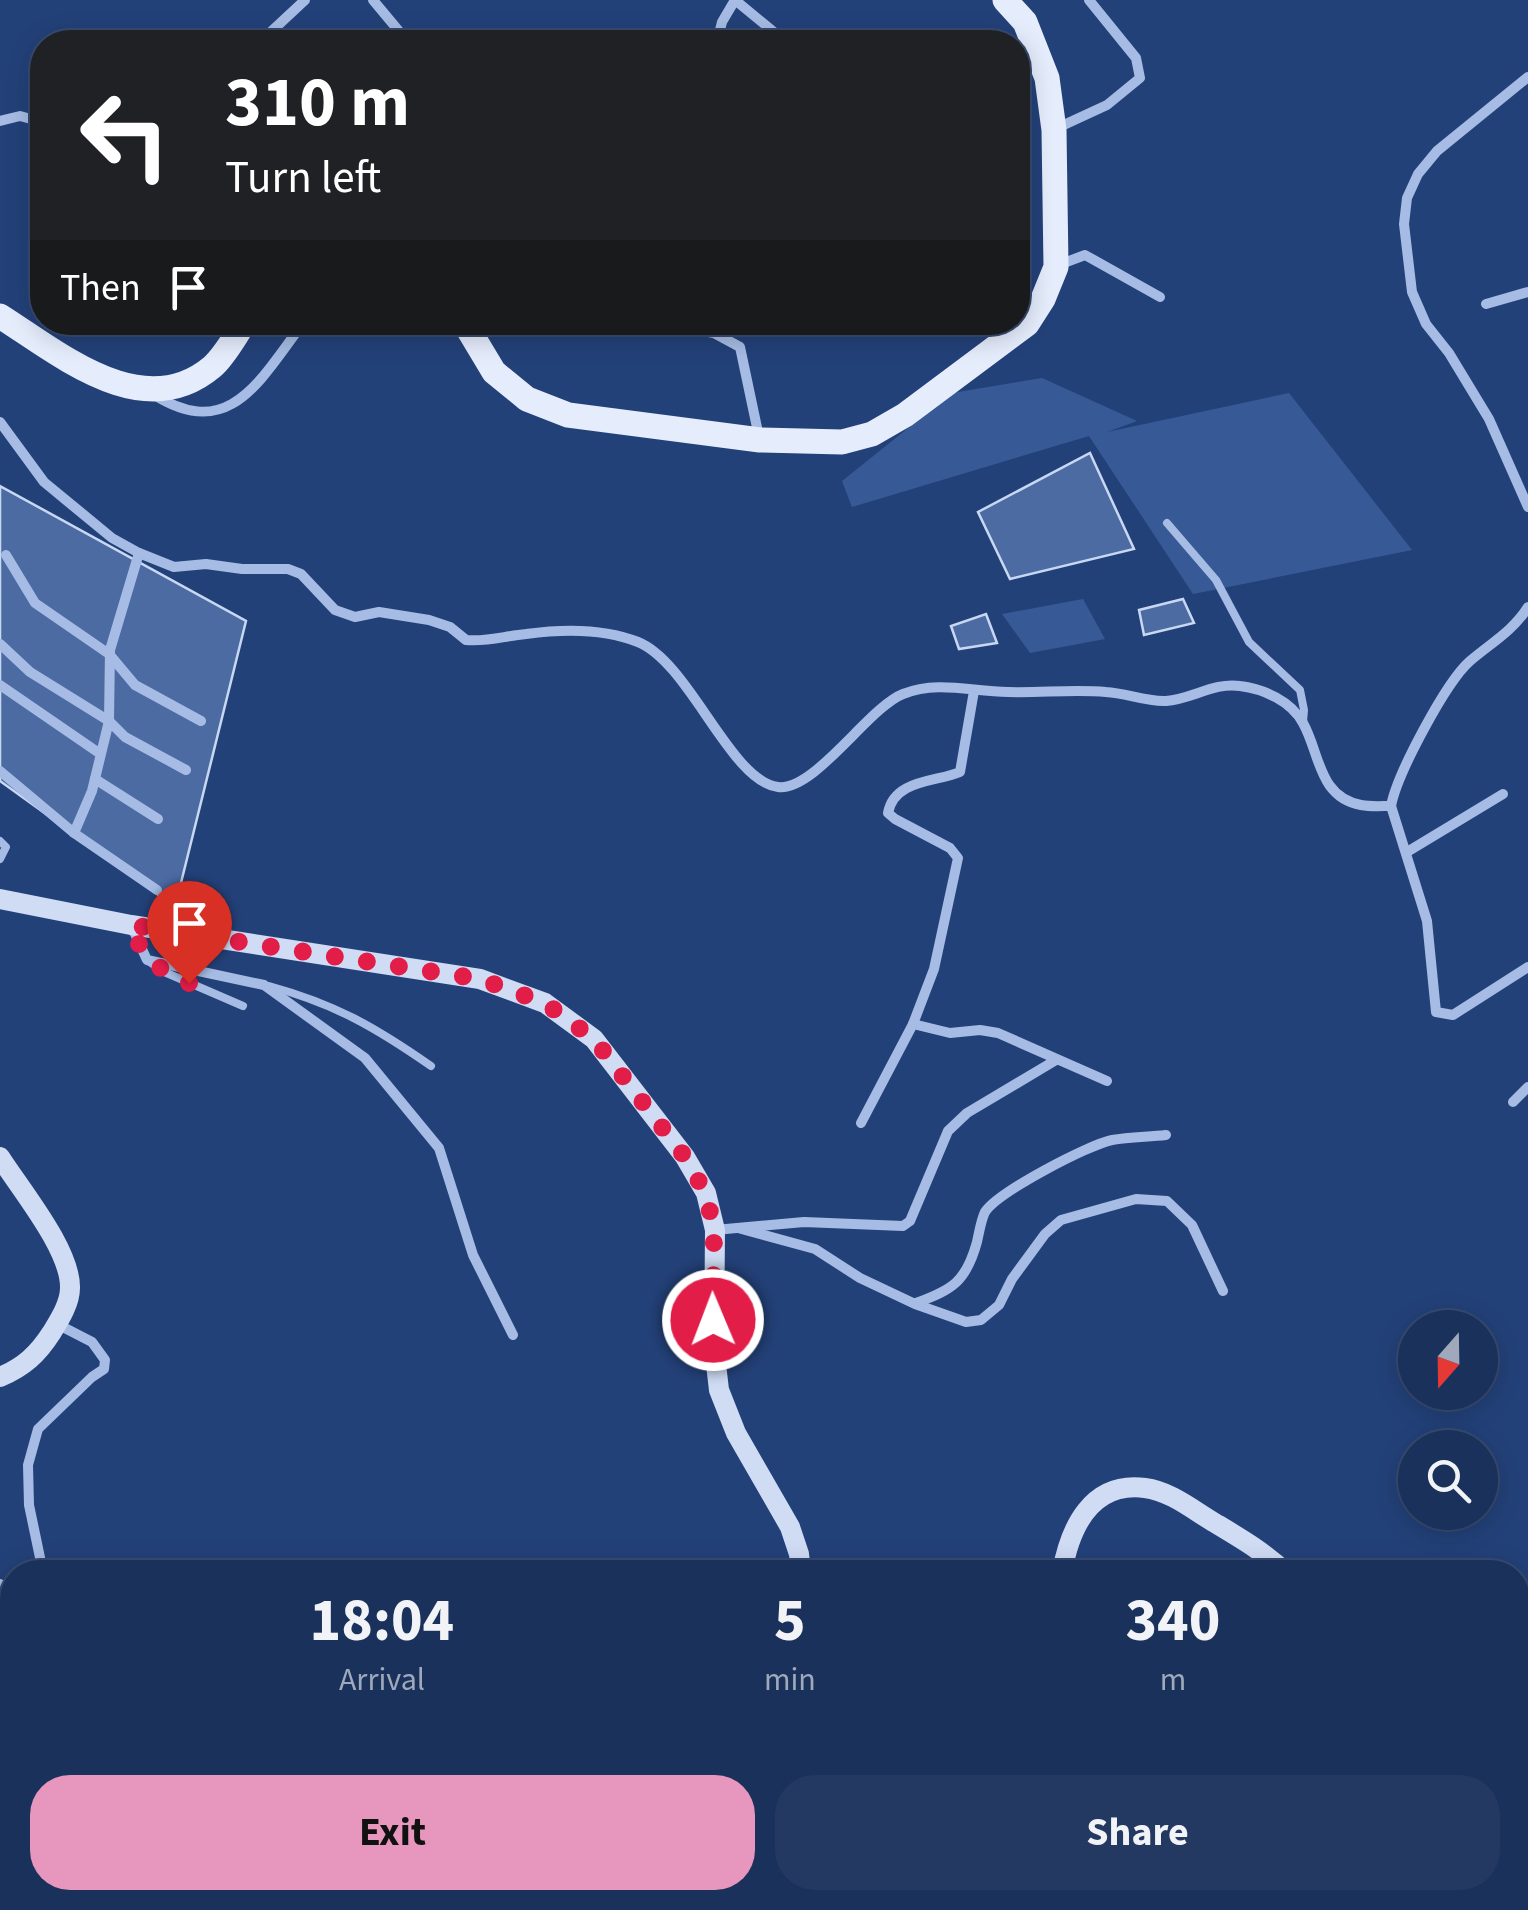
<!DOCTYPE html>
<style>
:root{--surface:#1a315b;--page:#233961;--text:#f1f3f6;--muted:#9fa9bb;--line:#384c71;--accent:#e797bd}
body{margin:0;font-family:"Source Sans 3",sans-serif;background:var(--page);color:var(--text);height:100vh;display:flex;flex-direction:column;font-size:38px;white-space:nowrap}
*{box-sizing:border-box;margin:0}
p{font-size:32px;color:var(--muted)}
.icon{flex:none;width:55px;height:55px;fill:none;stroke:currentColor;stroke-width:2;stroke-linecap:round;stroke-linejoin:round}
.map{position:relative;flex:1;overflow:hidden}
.details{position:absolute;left:0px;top:1560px;width:1530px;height:350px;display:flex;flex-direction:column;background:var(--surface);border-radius:40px 40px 0 0;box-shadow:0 5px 25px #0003,0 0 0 2px var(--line)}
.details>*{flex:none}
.guide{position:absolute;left:30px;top:30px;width:1000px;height:305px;border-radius:40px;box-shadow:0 5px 25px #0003,0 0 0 2px var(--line);background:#202124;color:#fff;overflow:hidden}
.needle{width:65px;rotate:200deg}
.buttons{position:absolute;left:1398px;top:1310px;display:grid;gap:20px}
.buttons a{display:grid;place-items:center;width:100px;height:100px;border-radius:50%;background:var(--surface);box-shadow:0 5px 25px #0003,0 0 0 2px var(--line);font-size:50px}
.pin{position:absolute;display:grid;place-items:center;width:85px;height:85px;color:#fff;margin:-102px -42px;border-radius:50% 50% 50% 0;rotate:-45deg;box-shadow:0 0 10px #0007}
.pin .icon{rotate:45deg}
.me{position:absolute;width:110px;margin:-55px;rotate:359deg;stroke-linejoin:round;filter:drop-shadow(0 0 8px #0008)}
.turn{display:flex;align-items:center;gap:35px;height:210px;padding:0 30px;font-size:45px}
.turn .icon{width:130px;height:130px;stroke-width:2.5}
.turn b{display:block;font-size:70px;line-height:85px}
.then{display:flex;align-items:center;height:95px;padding:0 30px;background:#0003;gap:20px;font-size:38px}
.eta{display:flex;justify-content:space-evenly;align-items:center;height:170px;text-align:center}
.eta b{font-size:60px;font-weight:700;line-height:70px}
.action{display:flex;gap:20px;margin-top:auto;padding:20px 30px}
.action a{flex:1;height:115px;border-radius:40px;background:var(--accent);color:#111;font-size:40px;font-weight:700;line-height:115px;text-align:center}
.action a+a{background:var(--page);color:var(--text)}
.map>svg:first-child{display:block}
.green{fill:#375a97}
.building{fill:#4c6ba3;stroke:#c8d8f3;stroke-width:2.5}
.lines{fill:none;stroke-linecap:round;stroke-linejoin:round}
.service{stroke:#a6bce4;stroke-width:8}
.minor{stroke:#a6bce4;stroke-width:10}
.secondary{stroke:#cfdcf4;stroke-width:20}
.primary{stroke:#e5ecfc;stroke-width:25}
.route{stroke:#e11d48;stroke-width:18;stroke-dasharray:0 32.4}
</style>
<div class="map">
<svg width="1528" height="1910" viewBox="0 0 1528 1910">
<rect width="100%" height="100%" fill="#234179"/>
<g class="green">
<polygon points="1042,378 1137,421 1107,432 1289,393 1412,550 1193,594 1089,436 852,507 842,481 952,393"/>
<polygon points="1083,599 1105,639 1030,653 1002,614"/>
</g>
<g class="building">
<polygon points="1090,453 1134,549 1010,579 978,512"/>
<polygon points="0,486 246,621 175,907 0,781"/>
<polygon points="1183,599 1194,623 1144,635 1139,610"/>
<polygon points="986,614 997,643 959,649 951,626"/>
</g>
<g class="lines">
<g class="service">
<polyline points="1167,523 1216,580 1249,642 1300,690 1304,710 1303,722"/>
<polyline points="0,841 6,847 0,859"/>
<polyline points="150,962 162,971 243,1006"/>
<path d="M 269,986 C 335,1004 375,1027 431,1066"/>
</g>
<g class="minor">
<polyline points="373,0 408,42"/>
<polyline points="735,0 786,42"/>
<polyline points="260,42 305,0"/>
<polyline points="717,42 722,22 735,0"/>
<polyline points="1528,77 1437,151 1418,174 1407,198 1404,224 1412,292 1426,324 1449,353 1489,419 1528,507"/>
<polyline points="0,121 20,116 42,122"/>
<polyline points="1055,129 1107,105 1140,78 1136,58 1089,0"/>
<polyline points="1061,264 1085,255 1160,297"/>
<polyline points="1486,304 1528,292"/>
<polyline points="653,322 714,333 740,347 759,437"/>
<path d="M 153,394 C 230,444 261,378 304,322"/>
<path d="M 0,422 L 44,482 L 112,538 L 139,553 L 174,567 L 206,564 L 242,569 L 288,569 L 301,574 L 335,610 L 355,617 L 379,612 L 429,620 L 450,627 L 466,640 C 488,642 504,636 526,634 C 562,629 603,628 638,642 C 690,663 730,781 778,787 C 814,792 869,707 903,694 C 938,680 972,692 1008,692 C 1041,693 1074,689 1106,692 C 1126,693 1146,702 1166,701 C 1192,699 1214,682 1240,686 C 1264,689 1291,701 1303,723 C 1320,753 1318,797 1361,805 C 1371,807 1382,806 1391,806 C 1397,774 1446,682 1470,661 C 1491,643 1513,631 1528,607"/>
<polyline points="6,555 35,603 109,654 135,685 201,721"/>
<polyline points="0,644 30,672 109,721 125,737 186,770"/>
<polyline points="0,685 99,753"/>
<polyline points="0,771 74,833 157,890"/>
<polyline points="95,779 158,819"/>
<polyline points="1391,806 1427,921 1436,1012 1453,1015 1528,967"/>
<polyline points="74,833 92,791 109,721 110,650 139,553"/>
<polyline points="1407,852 1503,794"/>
<polyline points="131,925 147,960 264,985 365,1058 439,1148 473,1255 513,1335"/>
<polyline points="913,1024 950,1033 980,1030 998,1033 1107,1081"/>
<polyline points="1513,1102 1528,1087"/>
<path d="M 861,1123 L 913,1024 L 934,969 L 958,858 L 950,848 L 895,819 L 888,813 C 894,779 937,782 960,772 L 974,691"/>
<polyline points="738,1228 815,1249 860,1278 915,1304 966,1322 981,1320 999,1305 1012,1279 1045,1234 1061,1220 1136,1199 1167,1201 1192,1225 1223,1291"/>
<polyline points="715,1230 804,1222 903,1226 910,1221 948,1131 967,1113 1056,1060"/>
<path d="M 916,1303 C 952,1290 966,1282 977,1242 C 979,1233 981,1220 985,1212 C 998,1192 1088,1145 1112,1140 C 1130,1137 1149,1137 1166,1135"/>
<polyline points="43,1572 29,1505 28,1465 38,1429 92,1377 104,1369 105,1360 92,1342 57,1324"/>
<polyline points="0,1584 12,1605"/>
<polyline points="1131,1898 1134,1910"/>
<polyline points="1226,1898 1228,1910"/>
<polyline points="1327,1898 1337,1910"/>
</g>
<g class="secondary">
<polyline points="0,899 131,925 480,979 545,1003 594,1039 685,1157 706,1193 715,1230 714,1347 719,1390 736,1433 790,1527 799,1554 801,1572"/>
<path d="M 0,1157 C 21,1190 71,1250 70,1288 C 70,1303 60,1319 52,1332 C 38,1354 24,1367 0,1377"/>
<path d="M 1062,1572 C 1070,1528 1091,1481 1145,1488 C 1170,1491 1193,1510 1215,1523 C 1240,1538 1264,1552 1285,1572"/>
<polyline points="1518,1872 1528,1875"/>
<polyline points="975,1898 977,1910"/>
<polyline points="711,1910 721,1898"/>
</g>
<g class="primary">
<path d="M 0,316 C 60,354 143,425 212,367 C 225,356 235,336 245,322"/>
<polyline points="464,322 494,372 527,399 568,415 760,440 842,442 872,434 905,415 1027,324 1043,299 1056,267 1054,130 1047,78 1025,22 1005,0"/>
</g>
</g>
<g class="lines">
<path class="route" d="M 189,983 C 157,969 142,958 131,925 L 480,979 L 545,1003 L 594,1039 L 685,1157 L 706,1194 L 714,1230 L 713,1320"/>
</g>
</svg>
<div class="buttons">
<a><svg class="needle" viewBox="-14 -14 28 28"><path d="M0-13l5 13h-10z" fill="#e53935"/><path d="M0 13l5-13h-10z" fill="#9fa9bb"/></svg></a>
<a><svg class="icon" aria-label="search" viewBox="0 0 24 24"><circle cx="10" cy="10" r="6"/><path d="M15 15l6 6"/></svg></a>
</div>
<div class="pin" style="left:189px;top:983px;background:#d93025"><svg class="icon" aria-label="arrive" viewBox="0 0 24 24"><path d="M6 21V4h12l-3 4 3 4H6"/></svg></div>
<svg class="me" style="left:713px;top:1320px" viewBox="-20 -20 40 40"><circle r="17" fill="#e11d48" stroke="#fff" stroke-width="3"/><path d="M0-11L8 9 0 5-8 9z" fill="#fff"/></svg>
<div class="guide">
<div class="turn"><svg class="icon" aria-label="left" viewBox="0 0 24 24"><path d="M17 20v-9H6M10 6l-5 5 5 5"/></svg><div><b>310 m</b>Turn left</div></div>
<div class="then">Then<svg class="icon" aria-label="arrive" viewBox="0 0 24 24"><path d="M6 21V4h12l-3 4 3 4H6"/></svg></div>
</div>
<section class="details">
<div class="eta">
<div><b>18:04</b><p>Arrival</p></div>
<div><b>5</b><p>min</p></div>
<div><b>340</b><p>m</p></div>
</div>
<div class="action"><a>Exit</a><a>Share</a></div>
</section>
</div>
